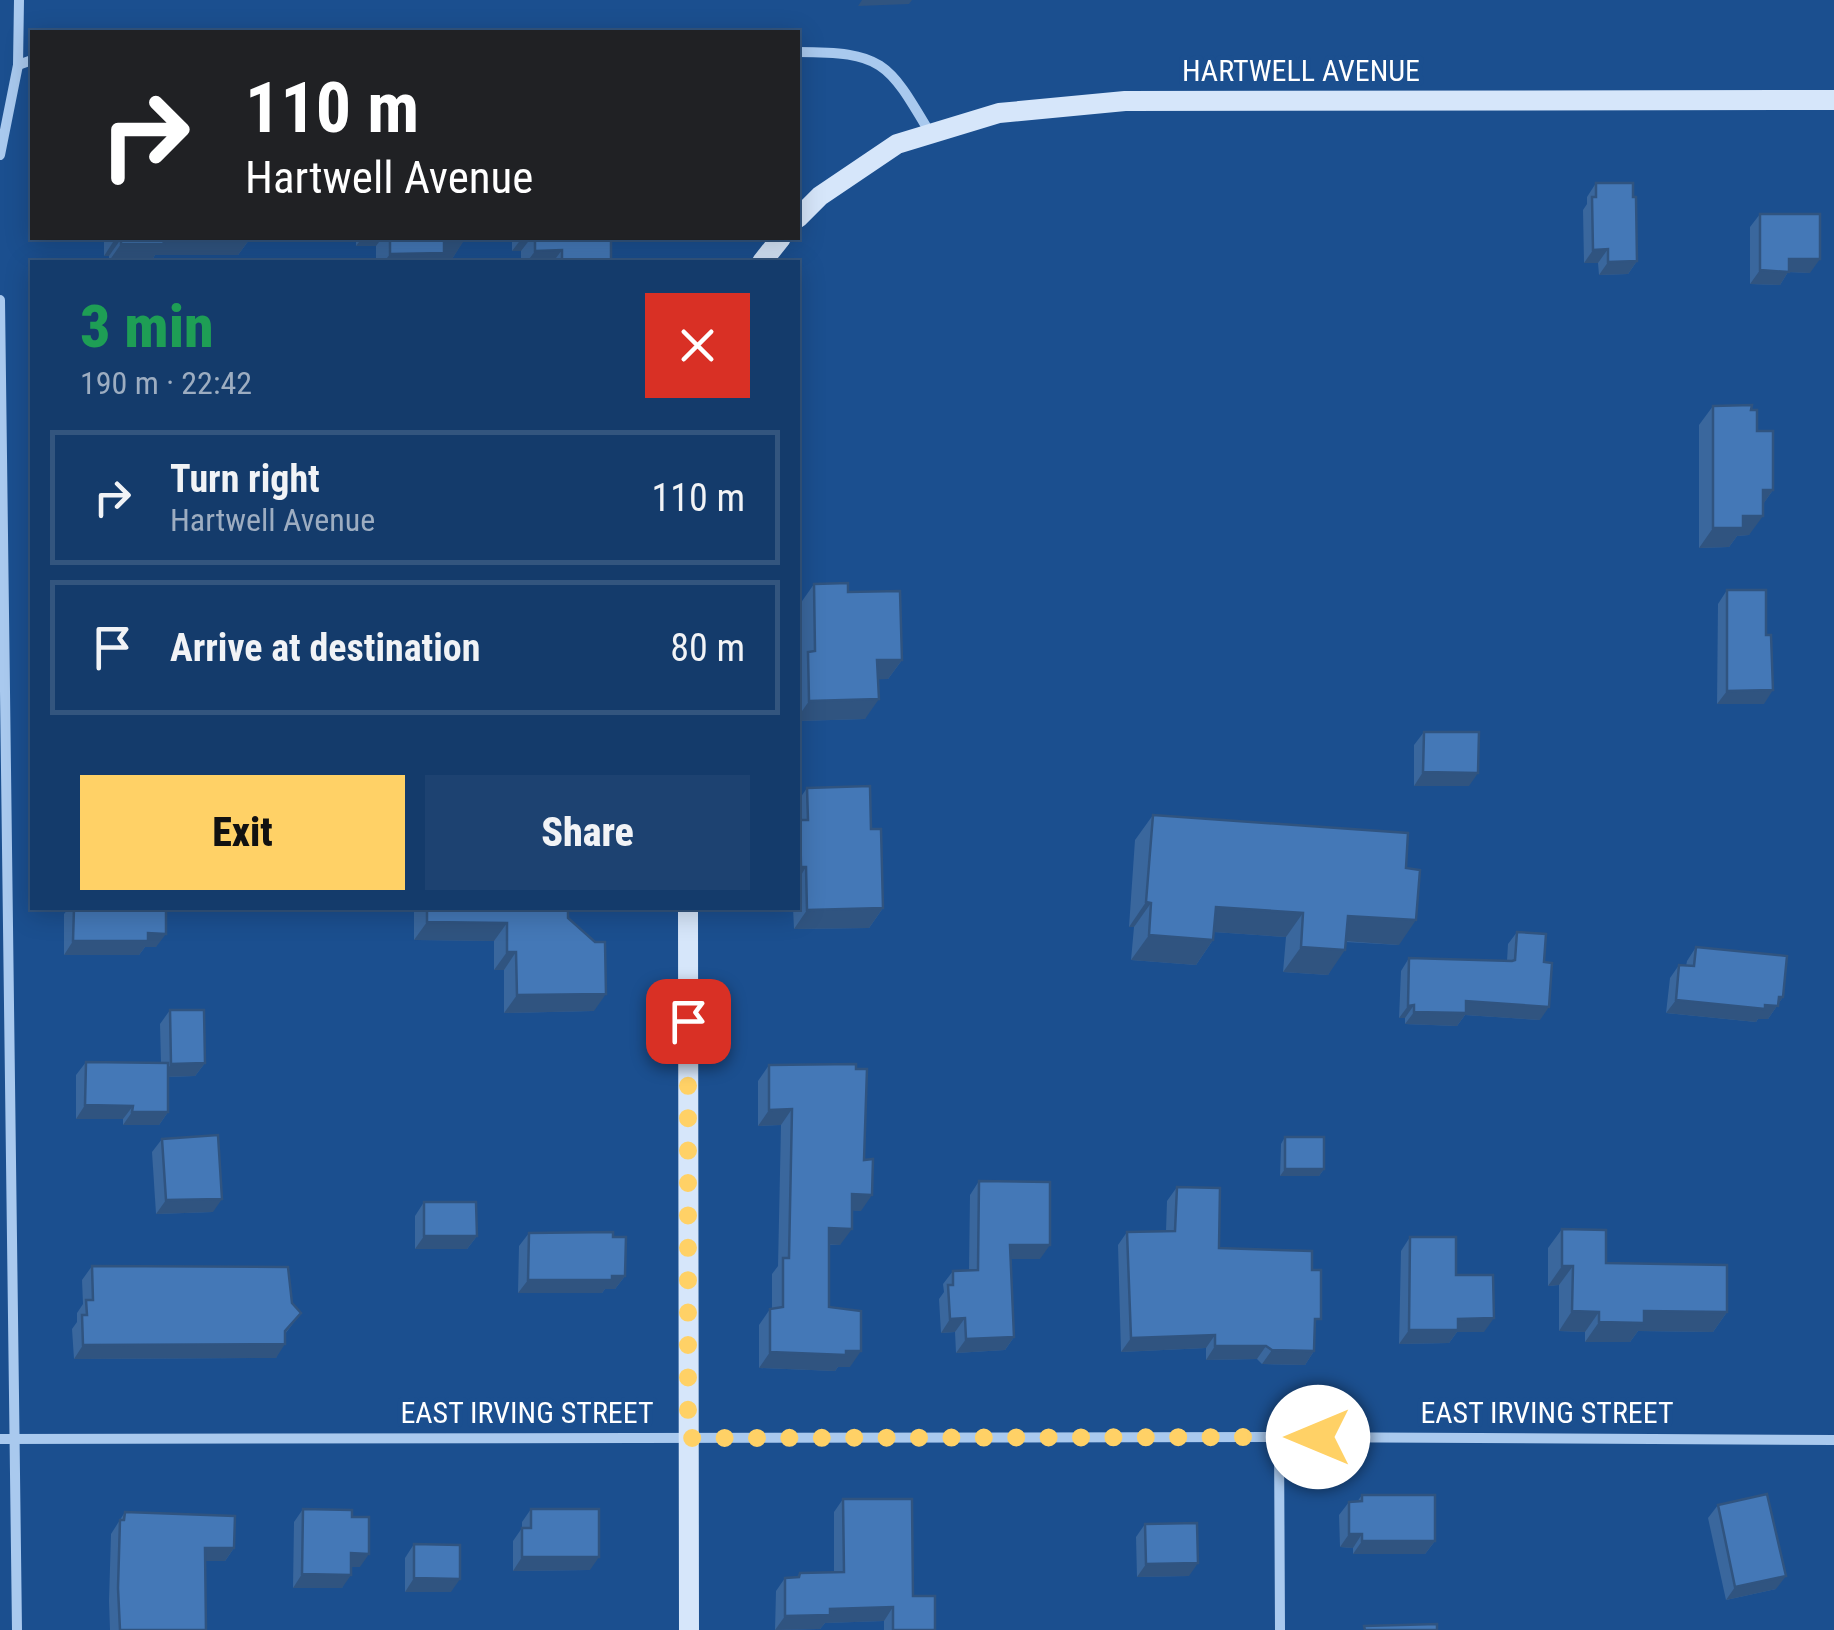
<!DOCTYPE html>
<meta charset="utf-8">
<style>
:root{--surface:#143b6b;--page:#1d4271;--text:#f1f3f6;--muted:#9dadc1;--line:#33557e;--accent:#ffd166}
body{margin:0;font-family:"Roboto Condensed",sans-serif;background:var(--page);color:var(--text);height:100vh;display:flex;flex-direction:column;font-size:38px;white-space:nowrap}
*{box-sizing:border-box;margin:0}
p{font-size:32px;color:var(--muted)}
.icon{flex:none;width:55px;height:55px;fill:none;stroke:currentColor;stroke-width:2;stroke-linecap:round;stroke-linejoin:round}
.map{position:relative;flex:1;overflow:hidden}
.details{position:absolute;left:30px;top:260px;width:770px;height:650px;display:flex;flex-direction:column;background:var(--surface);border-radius:0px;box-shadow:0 5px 25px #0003,0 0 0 2px var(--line)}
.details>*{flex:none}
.guide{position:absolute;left:30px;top:30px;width:770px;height:210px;border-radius:0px;box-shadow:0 5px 25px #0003,0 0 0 2px var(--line);background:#202124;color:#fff;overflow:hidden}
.pin{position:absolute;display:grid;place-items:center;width:85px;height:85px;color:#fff;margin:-42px;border-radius:20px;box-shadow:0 5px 15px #0006}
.me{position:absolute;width:110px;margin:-55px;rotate:270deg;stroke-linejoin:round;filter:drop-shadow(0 0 8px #0008)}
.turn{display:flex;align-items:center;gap:35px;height:210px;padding:0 50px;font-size:45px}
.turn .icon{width:130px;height:130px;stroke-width:2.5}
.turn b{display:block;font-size:70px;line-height:85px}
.round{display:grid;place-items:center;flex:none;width:105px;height:105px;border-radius:0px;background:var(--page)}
.summary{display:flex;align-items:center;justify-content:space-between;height:170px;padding:0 50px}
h1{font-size:60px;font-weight:800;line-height:75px;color:#1e9e55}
.cta{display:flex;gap:20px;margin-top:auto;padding:20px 50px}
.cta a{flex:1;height:115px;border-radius:0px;background:var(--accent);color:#111;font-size:40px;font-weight:800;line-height:115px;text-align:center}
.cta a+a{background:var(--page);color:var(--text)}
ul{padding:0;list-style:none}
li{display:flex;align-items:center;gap:30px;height:135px;margin:0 20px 15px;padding:0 30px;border:5px solid var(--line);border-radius:0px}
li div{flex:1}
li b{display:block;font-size:38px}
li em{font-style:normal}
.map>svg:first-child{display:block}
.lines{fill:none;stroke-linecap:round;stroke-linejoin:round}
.street{stroke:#a9c9ee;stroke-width:10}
.secondary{stroke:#d6e6fa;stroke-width:20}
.wall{fill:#3a679d}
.shaded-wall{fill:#305480}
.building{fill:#4478b7;stroke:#305480;stroke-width:2.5}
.route{stroke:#ffd166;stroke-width:18;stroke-dasharray:0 32.4}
.labels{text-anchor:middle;stroke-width:10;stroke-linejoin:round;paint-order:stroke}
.street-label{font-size:30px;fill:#fff;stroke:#1b4f8f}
</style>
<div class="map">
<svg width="1834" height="1630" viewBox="0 0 1834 1630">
<rect width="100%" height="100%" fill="#1b4f8f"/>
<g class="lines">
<g class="street">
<path d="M 798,52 C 883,52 888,62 930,133"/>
<polyline points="18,65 32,60"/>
<polyline points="0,155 18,65 19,0"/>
<polyline points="0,300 17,1630"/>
<polyline points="1279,1437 1280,1630"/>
<polyline points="0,1439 1279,1437 1834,1440"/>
</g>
<g class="secondary">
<polyline points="798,218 820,196 897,144 999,113 1125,101 1834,100"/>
<polyline points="762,262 781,238"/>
<polyline points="688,908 689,1630"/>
</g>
</g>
<g class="wall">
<polygon points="1596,183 1637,261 1628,274 1599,275 1598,263 1584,263 1583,210 1587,204 1587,197"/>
<polygon points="1760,214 1810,273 1788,272 1780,285 1750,284 1750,227"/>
<polygon points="104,238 285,238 283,239 249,240 238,255 155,255 152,260 109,261 109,256 104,256"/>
<polygon points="356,238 465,238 452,259 440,259 437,262 376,262 376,246 356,246"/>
<polygon points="512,238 611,238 611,262 521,262 521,251 512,251"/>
<polygon points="1713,406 1751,410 1773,490 1763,504 1749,535 1737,536 1729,547 1699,548 1699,425"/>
<polygon points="814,584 848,592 902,660 888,679 878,679 865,719 798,721 798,666 801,661 800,604"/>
<polygon points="1727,590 1764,704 1717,704 1718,604"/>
<polygon points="1424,732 1469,786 1414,786 1414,745"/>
<polygon points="807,788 871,829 883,908 869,928 794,929 793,908 798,908 798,801"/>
<polygon points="1153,815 1399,945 1346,942 1328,975 1283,972 1286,937 1214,932 1213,940 1196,965 1131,960 1134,927 1129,927 1135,840"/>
<polygon points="69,908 166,908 156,947 145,947 139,955 64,955 64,914"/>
<polygon points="414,908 568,908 568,918 594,1011 504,1013 504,970 494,970 494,941 414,940"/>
<polygon points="1517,932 1540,1020 1465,1015 1457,1026 1405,1024 1405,1018 1399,1018 1401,971 1409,958 1507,961 1508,944"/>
<polygon points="1696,947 1783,997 1768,1019 1758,1019 1756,1022 1666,1013 1670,978 1679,965 1686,966 1687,961"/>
<polygon points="170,1010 205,1063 195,1076 168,1077 168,1112 159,1125 123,1125 123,1119 76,1119 76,1075 86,1062 161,1063 160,1024"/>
<polygon points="769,1065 861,1211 852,1210 840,1245 829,1245 829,1307 850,1367 838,1367 835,1371 759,1368 759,1325 770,1309 772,1309 772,1274 778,1266 781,1125 758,1126 758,1081"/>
<polygon points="1285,1137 1324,1169 1319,1176 1280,1176 1281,1144"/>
<polygon points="162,1139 213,1212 156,1214 152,1152"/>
<polygon points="979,1181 1040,1259 1010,1259 1014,1337 1005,1350 956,1353 955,1332 941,1333 939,1299 944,1292 943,1284 953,1271 969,1270 970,1195"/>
<polygon points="1177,1187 1219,1248 1312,1270 1315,1328 1314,1351 1305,1365 1262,1364 1257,1359 1206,1360 1206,1348 1121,1352 1118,1245 1127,1232 1166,1231 1167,1201"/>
<polygon points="424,1202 477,1236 467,1249 415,1249 415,1216"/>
<polygon points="1562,1229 1606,1263 1727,1312 1713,1332 1638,1331 1630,1342 1585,1342 1585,1332 1559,1331 1559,1285 1548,1286 1548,1248"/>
<polygon points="529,1233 625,1276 615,1289 605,1289 602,1293 518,1293 519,1246"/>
<polygon points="1410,1237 1456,1275 1484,1332 1457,1332 1449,1343 1399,1344 1401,1251"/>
<polygon points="92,1266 292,1303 301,1313 285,1334 276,1358 74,1359 72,1329 77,1322 77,1313 83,1304 82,1280"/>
<polygon points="1362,1495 1435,1541 1425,1554 1353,1554 1353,1548 1340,1547 1339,1515 1349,1502 1357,1502"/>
<polygon points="843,1499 913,1596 935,1630 884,1630 884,1621 825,1623 820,1629 775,1630 776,1591 785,1578 796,1578 800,1573 834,1572 834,1512"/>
<polygon points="1718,1505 1776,1589 1726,1600 1708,1518"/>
<polygon points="303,1509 360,1567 351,1567 342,1588 293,1588 294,1522"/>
<polygon points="531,1509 590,1570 513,1571 513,1541 522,1528 522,1522"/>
<polygon points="125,1512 234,1548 225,1561 205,1561 206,1630 110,1630 109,1601 111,1534"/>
<polygon points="1145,1524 1189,1576 1137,1577 1136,1537"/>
<polygon points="414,1544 451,1592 405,1592 405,1558"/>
</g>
<g class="shaded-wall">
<polygon points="862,0 912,0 909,4 858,6"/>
<polygon points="285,238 283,239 249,240 238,255 155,255 152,260 109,261 121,244 163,239"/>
<polygon points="362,238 382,238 376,246 356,246"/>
<polygon points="522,238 531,238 521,251 512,251"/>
<polygon points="115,239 121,239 109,256 104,256"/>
<polygon points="444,239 465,239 452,259 440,259 437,262 384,262 390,254"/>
<polygon points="1608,249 1598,263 1584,263 1593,250"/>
<polygon points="562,250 553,262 527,262 535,251"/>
<polygon points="1789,259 1820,259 1810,273 1788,272 1780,285 1750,284 1760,270"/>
<polygon points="1637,261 1628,274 1599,275 1608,262"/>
<polygon points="1763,490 1773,490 1759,510"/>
<polygon points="1743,516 1763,516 1749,535 1737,536 1729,547 1699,548 1713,528"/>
<polygon points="877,660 902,660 888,679 864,680"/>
<polygon points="1773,690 1764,704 1717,704 1727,691"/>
<polygon points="879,699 865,719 798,721 798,717 809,701"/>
<polygon points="1423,772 1478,773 1469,786 1414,786"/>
<polygon points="801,867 806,867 798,880 798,872"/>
<polygon points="1146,902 1151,903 1134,927 1129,927"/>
<polygon points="1216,907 1303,913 1286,937 1199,931"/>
<polygon points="883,908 869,928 794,929 807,910"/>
<polygon points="1348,916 1416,920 1399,945 1330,940"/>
<polygon points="427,922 507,923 494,941 414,940"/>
<polygon points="148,933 166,934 156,947 145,947 139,955 64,955 73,941"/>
<polygon points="1149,935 1213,940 1196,965 1131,960"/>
<polygon points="1301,947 1345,950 1328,975 1283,972"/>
<polygon points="507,952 516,952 504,970 494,970"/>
<polygon points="606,994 594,1011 504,1013 517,995"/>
<polygon points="1779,997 1783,997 1768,1019 1758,1019 1756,1022 1666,1013 1676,1000 1765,1005"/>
<polygon points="1466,1001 1549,1007 1540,1020 1465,1015 1457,1026 1405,1024 1414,1012"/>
<polygon points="1414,1005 1405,1018 1399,1018 1408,1006"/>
<polygon points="205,1063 195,1076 162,1077 171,1064"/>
<polygon points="85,1105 133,1106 123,1119 76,1119"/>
<polygon points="792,1109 781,1125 758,1126 769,1110"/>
<polygon points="132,1112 168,1112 159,1125 123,1125"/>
<polygon points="1285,1169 1324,1169 1319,1176 1280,1176"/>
<polygon points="852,1194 872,1195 861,1211 841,1210"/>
<polygon points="222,1199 213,1212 156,1214 166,1200"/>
<polygon points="829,1228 852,1229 840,1245 818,1244"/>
<polygon points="424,1236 477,1236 467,1249 415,1249"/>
<polygon points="1010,1245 1050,1245 1040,1259 1000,1259"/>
<polygon points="1562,1266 1573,1266 1559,1285 1548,1286"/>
<polygon points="625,1276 615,1289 605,1289 602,1293 518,1293 528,1280"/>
<polygon points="1572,1311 1599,1312 1585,1332 1559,1331"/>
<polygon points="1644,1311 1727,1312 1713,1332 1638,1331 1630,1342 1585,1342 1599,1322"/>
<polygon points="301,1313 276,1344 285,1344 276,1358 74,1359 83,1345 285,1331"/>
<polygon points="965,1318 955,1332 941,1333 950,1319"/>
<polygon points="1494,1318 1484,1332 1457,1332 1449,1343 1399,1344 1409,1330 1458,1319"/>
<polygon points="1215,1335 1206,1348 1121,1352 1131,1338"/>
<polygon points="1014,1337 1005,1350 956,1353 966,1339"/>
<polygon points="1215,1346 1266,1346 1257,1359 1206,1360"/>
<polygon points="1272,1350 1314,1351 1305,1365 1262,1364"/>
<polygon points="846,1351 861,1351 850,1367 838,1367 835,1371 759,1368 770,1352"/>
<polygon points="1349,1534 1362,1534 1353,1548 1340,1547"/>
<polygon points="1362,1541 1435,1541 1425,1554 1353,1554"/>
<polygon points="205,1548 234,1548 225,1561 196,1561"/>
<polygon points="351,1553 369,1554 360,1567 342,1567"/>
<polygon points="522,1557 599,1557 590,1570 513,1571"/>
<polygon points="1198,1563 1189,1576 1137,1577 1146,1564"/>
<polygon points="302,1574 351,1575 342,1588 293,1588"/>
<polygon points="1786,1576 1776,1589 1726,1600 1735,1587"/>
<polygon points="414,1578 460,1579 451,1592 405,1592"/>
<polygon points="893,1607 884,1621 825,1623 820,1629 775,1630 785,1616 830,1609"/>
</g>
<g class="building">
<polygon points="1596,183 1633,183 1633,197 1636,197 1637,261 1608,262 1608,249 1593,250 1592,197 1596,197"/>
<polygon points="1760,214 1820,214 1820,259 1789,259 1789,272 1760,270"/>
<polygon points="115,238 249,238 249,239 163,239 164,244 121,244 121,239 115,239"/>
<polygon points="390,238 465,238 465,239 444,239 444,253 390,254"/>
<polygon points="535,238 611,238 611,262 562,262 562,250 535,251"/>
<polygon points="1752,405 1751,410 1757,410 1757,431 1773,431 1773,490 1763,490 1763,516 1743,516 1743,528 1713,528 1713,406"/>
<polygon points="848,583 848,592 900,591 902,660 877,660 879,699 809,701 808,652 815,651 814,584"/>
<polygon points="1727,590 1766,590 1766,635 1771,635 1773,690 1727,691"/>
<polygon points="1424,732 1479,732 1478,773 1423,772"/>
<polygon points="870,786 871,829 881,829 883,908 807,910 806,867 801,867 800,820 808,820 807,788"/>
<polygon points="1153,815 1408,833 1406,868 1420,870 1416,920 1348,916 1345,950 1301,947 1303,913 1216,907 1213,940 1149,935 1151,903 1146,902"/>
<polygon points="74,908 166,908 166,934 148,933 148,941 73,941"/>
<polygon points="427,908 568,908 568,918 595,942 605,942 606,994 517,995 516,952 507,952 507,923 427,922"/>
<polygon points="1517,932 1546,934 1544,962 1552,963 1549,1007 1466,1001 1466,1013 1414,1012 1414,1005 1408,1006 1409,958 1512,961 1515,960"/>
<polygon points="1696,947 1787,956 1783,997 1779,997 1778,1006 1765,1005 1765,1009 1676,1000 1679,965 1694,966"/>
<polygon points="170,1010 204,1010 205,1063 171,1064"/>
<polygon points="86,1062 168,1063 168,1112 132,1112 133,1106 85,1105"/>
<polygon points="856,1064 856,1069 867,1069 864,1160 873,1159 872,1195 852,1194 852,1229 829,1228 829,1307 861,1311 861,1351 846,1351 846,1355 770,1352 770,1309 783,1307 783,1258 789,1258 792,1109 769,1110 769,1065"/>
<polygon points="218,1135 222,1199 166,1200 162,1139"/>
<rect x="1285" y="1137" width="39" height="32"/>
<polygon points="979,1181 1050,1182 1050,1245 1010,1245 1014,1337 966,1339 965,1318 950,1319 948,1285 953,1285 953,1271 978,1270"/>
<polygon points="1177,1187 1220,1188 1219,1248 1312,1251 1312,1270 1321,1270 1321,1319 1315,1319 1314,1351 1272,1350 1266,1346 1215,1346 1215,1335 1131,1338 1127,1232 1175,1231"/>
<polygon points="424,1202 476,1202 477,1236 424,1236"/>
<polygon points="1562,1229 1606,1230 1606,1263 1727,1265 1727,1312 1644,1311 1644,1323 1599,1322 1599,1312 1572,1311 1573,1266 1562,1266"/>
<polygon points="613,1232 613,1237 626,1237 625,1276 612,1276 612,1280 528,1280 529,1233"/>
<polygon points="1410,1237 1456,1237 1456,1275 1493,1275 1494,1318 1458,1319 1458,1330 1409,1330"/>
<polygon points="92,1266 288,1267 292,1303 301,1313 285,1331 285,1344 83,1345 82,1315 87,1315 86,1300 93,1300"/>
<polygon points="1767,1494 1786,1576 1735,1587 1718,1505"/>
<polygon points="1362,1495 1435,1495 1435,1541 1362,1541 1362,1534 1349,1534 1349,1502 1362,1501"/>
<polygon points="843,1499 912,1499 913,1596 935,1596 935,1630 893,1630 893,1607 830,1609 830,1615 785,1616 785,1578 799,1577 800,1573 844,1572"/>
<polygon points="303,1509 352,1510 352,1517 369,1517 369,1554 351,1553 351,1575 302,1574"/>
<polygon points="531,1509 599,1509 599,1557 522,1557 522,1528 531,1528"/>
<polygon points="125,1512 235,1516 234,1548 205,1548 206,1630 120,1630 118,1588 120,1520 124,1520"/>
<polygon points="1197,1523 1198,1563 1146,1564 1145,1524"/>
<polygon points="414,1544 460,1545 460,1579 414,1578"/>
<polygon points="1437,1624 1437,1630 1365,1630 1364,1626"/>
</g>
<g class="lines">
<polyline class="route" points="688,1021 688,1438 1318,1437"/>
</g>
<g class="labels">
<g class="street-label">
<text x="1301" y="81">HARTWELL AVENUE</text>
<text x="527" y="1423">EAST IRVING STREET</text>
<text x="1547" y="1423">EAST IRVING STREET</text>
</g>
</g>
</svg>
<div class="pin" style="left:688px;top:1021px;background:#d93025"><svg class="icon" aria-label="arrive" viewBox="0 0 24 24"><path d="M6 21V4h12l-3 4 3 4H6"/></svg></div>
<svg class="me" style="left:1318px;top:1437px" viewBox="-20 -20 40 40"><circle r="19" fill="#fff"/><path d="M0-13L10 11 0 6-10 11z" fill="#ffd166"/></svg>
<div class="guide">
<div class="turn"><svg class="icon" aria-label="right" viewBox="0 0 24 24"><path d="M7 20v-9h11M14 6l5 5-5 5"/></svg><div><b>110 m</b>Hartwell Avenue</div></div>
</div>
<section class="details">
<div class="summary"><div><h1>3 min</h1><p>190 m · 22:42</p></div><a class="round" style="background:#d93025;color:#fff"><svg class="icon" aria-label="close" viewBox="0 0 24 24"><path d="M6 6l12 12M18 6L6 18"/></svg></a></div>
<ul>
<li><svg class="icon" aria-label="right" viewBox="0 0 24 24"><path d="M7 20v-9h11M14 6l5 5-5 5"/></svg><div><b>Turn right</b><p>Hartwell Avenue</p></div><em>110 m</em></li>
<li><svg class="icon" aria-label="arrive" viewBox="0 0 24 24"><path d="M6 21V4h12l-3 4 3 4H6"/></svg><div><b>Arrive at destination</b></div><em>80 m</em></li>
</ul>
<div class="cta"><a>Exit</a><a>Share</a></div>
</section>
</div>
